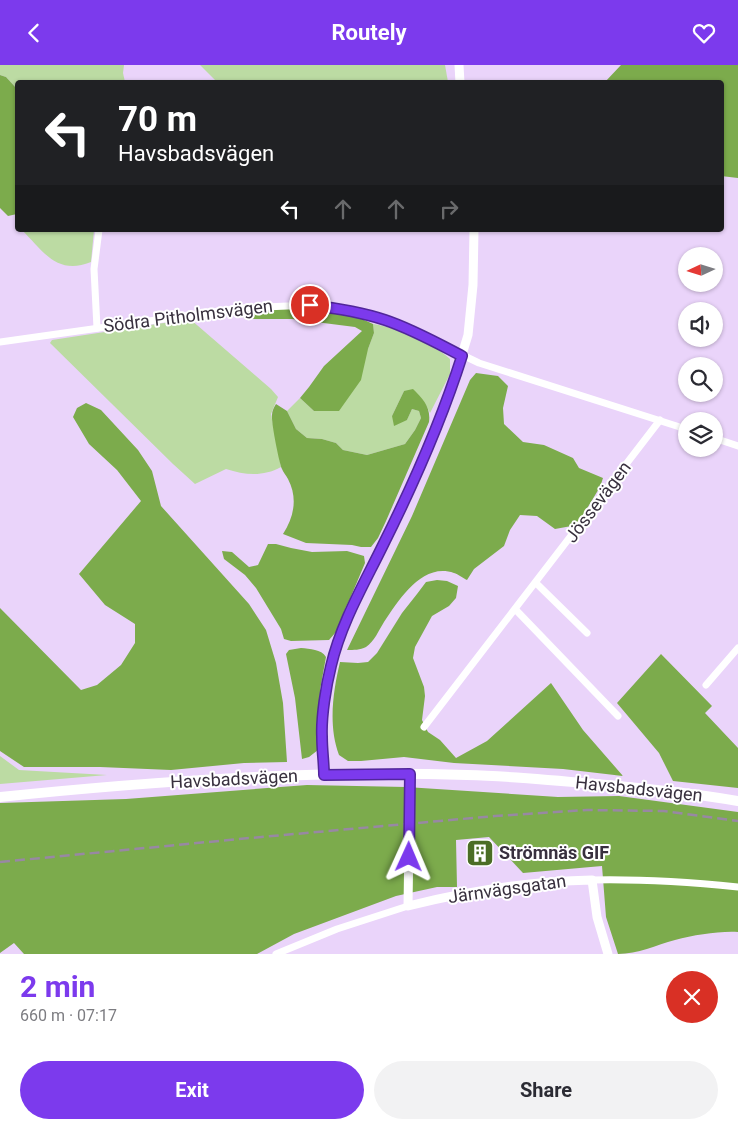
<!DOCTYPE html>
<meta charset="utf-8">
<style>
:root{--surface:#fff;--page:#f2f2f3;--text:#2b2b33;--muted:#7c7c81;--accent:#7c3aed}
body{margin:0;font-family:Roboto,sans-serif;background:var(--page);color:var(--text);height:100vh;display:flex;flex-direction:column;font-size:19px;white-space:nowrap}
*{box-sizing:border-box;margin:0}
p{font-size:16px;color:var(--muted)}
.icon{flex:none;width:28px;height:28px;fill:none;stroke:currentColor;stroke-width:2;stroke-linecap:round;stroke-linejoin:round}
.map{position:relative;height:889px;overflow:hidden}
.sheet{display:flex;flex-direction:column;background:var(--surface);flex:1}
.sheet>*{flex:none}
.guide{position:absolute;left:15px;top:15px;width:709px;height:152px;border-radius:5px;box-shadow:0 1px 4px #0004;background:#202124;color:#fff;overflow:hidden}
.needle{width:32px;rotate:266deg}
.fabs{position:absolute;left:678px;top:182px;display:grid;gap:10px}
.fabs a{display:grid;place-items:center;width:45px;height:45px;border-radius:50%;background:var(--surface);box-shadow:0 1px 4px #0004;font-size:25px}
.pin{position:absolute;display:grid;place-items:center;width:42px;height:42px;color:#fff;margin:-21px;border:2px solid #fff;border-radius:50%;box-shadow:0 1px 5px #0007}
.me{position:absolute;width:55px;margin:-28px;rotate:1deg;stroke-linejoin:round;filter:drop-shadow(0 0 4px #0008)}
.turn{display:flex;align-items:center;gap:18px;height:105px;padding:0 20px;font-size:22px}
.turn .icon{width:65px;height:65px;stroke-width:2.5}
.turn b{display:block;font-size:35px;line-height:42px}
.lanes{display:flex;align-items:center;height:48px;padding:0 20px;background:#0003;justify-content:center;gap:25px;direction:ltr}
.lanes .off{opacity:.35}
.round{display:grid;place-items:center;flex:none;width:52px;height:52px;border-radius:26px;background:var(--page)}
.head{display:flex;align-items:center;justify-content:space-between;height:85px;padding:0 20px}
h1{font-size:30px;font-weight:700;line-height:38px;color:var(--accent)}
.primary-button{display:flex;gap:10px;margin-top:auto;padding:10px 20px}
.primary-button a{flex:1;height:58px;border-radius:30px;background:var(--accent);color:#fff;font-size:20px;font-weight:700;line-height:58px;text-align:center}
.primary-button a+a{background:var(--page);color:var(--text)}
header{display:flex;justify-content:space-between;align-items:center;height:65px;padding:0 20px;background:var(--accent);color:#fff;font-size:22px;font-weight:700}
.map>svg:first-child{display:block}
.green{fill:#bcdba3}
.forest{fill:#7cab4c}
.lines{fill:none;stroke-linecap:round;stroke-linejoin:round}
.minor{stroke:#fff;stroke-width:7}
.tertiary{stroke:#fff;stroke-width:9}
.secondary{stroke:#fff;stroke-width:10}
.rail{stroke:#9888a3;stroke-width:2.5;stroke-dasharray:10 5;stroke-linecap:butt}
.route-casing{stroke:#51269a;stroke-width:12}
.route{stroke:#7c3aed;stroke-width:9}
.labels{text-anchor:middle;stroke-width:4;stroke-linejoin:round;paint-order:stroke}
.street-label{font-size:18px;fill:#38303e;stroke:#fff}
.poi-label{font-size:18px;font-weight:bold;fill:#38303e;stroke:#fff;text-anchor:start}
</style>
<header><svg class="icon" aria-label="back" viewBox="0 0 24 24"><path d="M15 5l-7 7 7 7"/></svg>Routely<svg class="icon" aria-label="heart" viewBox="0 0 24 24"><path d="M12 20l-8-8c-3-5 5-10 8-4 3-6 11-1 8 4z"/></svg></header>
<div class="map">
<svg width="738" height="889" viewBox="0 0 738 889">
<rect width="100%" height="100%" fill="#ead4fa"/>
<g class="green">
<polygon points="0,0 124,0 123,8 125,17 18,18 17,24 6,12 0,10"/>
<polygon points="200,0 445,0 448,17 217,17"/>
<path d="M 22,165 L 94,165 L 91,197 C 57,211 43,186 22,165 Z"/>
<path d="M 190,254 L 271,324 L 278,332 L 271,349 L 281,402 C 263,412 245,410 226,404 L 195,419 L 173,399 L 50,278 L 52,275 Z"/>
<path d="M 373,259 C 396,262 433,278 450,294 L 450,309 L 430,348 L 426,340 L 404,326 L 392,351 L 407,355 L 412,344 L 419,346 L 421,353 L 415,365 L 405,379 L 367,390 L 343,385 L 336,378 L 322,374 L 307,373 L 296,364 L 287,346 L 300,333 L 314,346 L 368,284 L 374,268 Z"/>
<polygon points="0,691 19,705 107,710 0,719"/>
</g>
<g class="forest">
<polygon points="621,0 738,0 738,113 721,111 721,18 605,17"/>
<polygon points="0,10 6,12 17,24 17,149 8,151 0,143"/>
<path d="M 282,243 C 313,244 345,245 373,259 L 374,268 L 368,284 L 361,315 L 339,346 L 314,346 L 300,333 L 309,322 L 324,301 L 362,266 L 355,262 L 292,254 L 245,254 L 242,250 L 244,247 Z"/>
<path d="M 476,308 L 498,311 L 508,321 L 503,343 L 504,359 L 523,377 L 544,380 L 573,393 L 579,403 L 603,413 L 600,422 L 577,460 L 555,464 L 537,451 L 520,450 L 510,465 L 504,481 L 474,504 L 467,515 C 463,513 458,509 454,508 C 422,497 399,535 384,557 C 379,565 374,577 366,582 C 360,585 354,585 347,585 L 412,451 L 470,315 Z"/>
<path d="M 413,324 C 423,334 431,342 429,357 L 386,456 L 378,473 L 371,482 L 361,482 L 352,480 L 306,478 L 283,469 C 294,452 298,433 288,414 C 286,410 283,407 282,404 C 279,397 271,357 272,350 C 272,346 274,342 276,339 L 287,346 L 296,364 L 307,373 L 322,374 L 336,378 L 343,385 L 367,390 L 405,379 L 415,365 L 421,353 L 419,346 L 412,344 L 407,355 L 394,361 L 392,351 L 404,326 Z"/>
<polygon points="86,338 101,345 138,385 152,406 161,441 249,539 266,565 276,598 283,638 287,697 244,698 171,705 100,702 24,702 0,686 0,543 81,625 97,620 121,600 135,578 135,559 105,540 79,509 141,436 117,405 89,379 73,352 77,343"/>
<polygon points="268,479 276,479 291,483 312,487 347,486 364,491 365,498 336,567 329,575 291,576 284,574 281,564 256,523 245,510 224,494 222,486 232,487 249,502 258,500"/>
<path d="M 437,515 L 447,516 L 458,521 L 456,533 L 449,541 L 432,551 L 415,582 L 413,593 L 424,622 L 425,631 L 422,655 L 428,667 L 440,675 L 456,693 L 487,676 L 551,618 L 583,665 L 623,711 L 563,704 L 454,698 L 404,692 L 361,696 L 348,696 L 339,690 C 328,661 333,626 340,597 L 358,598 L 368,597 L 377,588 L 402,548 L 417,529 L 426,517 Z"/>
<path d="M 301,583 C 310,584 321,584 326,592 L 320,625 L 320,672 L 318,685 L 309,692 L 302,694 L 295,633 L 286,589 L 289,585 Z"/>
<polygon points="661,589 712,641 705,648 738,683 738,723 673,716 659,688 617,638"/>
<path d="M 307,720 L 406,722 L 558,732 L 619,731 L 738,747 L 738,867 C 718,866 695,870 675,875 C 656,880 638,889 618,889 L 606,852 L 602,801 L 523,808 L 489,772 L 456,775 L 457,822 L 437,822 L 396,831 L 294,869 L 257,889 L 24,889 L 14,878 L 0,888 L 0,738 L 126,734 Z"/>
</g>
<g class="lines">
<g class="minor">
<polyline points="97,263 94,204 99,165"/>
<polyline points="0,277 241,243 310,240 350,246 386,256 421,270 479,298 686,364"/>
<polyline points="714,373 738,381"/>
<polyline points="536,518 587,568"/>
<polyline points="516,545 618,651"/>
<polyline points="706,620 738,583"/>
<polyline points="424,662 660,355"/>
<path d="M 592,815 C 641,814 689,817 738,822"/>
<polyline points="276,889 337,864 408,841"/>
</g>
<g class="tertiary">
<polyline points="459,0 460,18"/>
<path d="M 410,709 L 408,841 C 468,826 530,816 592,815 L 597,852 L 608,889"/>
<polyline points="324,710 321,672 326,625 331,601 337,578 350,544 384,478 424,392 453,319 468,270 473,220 474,165"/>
</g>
<path class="secondary" d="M 0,732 C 155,716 311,705 467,710 C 510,711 553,715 595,719 C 643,723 691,728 738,736"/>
<polyline class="rail" points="0,797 239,774 495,751 587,745 664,746 738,756"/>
</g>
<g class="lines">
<g class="route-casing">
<path id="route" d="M 310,240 C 336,243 361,247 385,255 C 412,264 437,278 462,291 C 442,354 413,420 383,480 C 364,519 341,558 331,601 C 326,621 321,652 322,672 C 322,685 324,698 324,710 L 410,709 L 409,792"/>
</g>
<use href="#route" class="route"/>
</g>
<defs>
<g id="building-square" transform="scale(1.4375)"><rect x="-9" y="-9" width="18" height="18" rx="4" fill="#4b6d25" stroke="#fff"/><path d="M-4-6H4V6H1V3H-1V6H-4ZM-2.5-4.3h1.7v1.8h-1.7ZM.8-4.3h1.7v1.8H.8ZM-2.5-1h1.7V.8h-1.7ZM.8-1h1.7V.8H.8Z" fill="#fff"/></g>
</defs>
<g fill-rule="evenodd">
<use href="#building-square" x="480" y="788"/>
</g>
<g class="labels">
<g class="street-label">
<text transform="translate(188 251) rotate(-7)" y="6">Södra Pitholmsvägen</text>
<text transform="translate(598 437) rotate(-53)" y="6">Jössevägen</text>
<text transform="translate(234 714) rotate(-3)" y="6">Havsbadsvägen</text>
<text transform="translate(639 724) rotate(6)" y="6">Havsbadsvägen</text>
<text transform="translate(507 824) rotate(-8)" y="6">Järnvägsgatan</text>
</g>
<g class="poi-label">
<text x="499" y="794">Strömnäs GIF</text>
</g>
</g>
</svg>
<div class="fabs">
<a><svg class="needle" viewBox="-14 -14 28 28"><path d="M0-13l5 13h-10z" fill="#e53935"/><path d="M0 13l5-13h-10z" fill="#7c7c81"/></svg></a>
<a><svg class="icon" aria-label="sound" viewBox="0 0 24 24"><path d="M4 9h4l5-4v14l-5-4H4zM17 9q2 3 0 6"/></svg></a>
<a><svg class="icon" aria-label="search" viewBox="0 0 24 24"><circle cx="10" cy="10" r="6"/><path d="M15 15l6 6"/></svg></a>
<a><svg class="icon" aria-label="layers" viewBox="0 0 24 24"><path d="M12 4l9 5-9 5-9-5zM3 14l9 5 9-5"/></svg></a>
</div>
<div class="pin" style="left:310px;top:240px;background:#d93025"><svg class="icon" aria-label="arrive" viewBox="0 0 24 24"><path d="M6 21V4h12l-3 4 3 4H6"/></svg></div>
<svg class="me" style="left:409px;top:792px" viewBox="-20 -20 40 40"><path d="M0-17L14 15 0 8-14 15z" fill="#7c3aed" stroke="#fff" stroke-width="4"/></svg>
<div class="guide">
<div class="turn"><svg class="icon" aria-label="left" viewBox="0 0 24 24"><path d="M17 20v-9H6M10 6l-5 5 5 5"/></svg><div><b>70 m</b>Havsbadsvägen</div></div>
<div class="lanes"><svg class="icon" aria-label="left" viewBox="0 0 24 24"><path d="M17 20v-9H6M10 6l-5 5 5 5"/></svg><svg class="icon off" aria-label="ahead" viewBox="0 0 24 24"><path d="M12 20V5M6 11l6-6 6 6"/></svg><svg class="icon off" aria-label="ahead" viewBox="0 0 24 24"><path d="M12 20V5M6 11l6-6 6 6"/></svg><svg class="icon off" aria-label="right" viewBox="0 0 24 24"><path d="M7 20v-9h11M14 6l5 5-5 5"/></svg></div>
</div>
</div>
<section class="sheet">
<div class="head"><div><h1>2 min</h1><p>660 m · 07:17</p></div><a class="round" style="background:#d93025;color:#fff"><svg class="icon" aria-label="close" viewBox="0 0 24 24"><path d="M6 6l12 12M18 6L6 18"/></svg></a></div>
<div class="primary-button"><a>Exit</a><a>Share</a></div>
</section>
